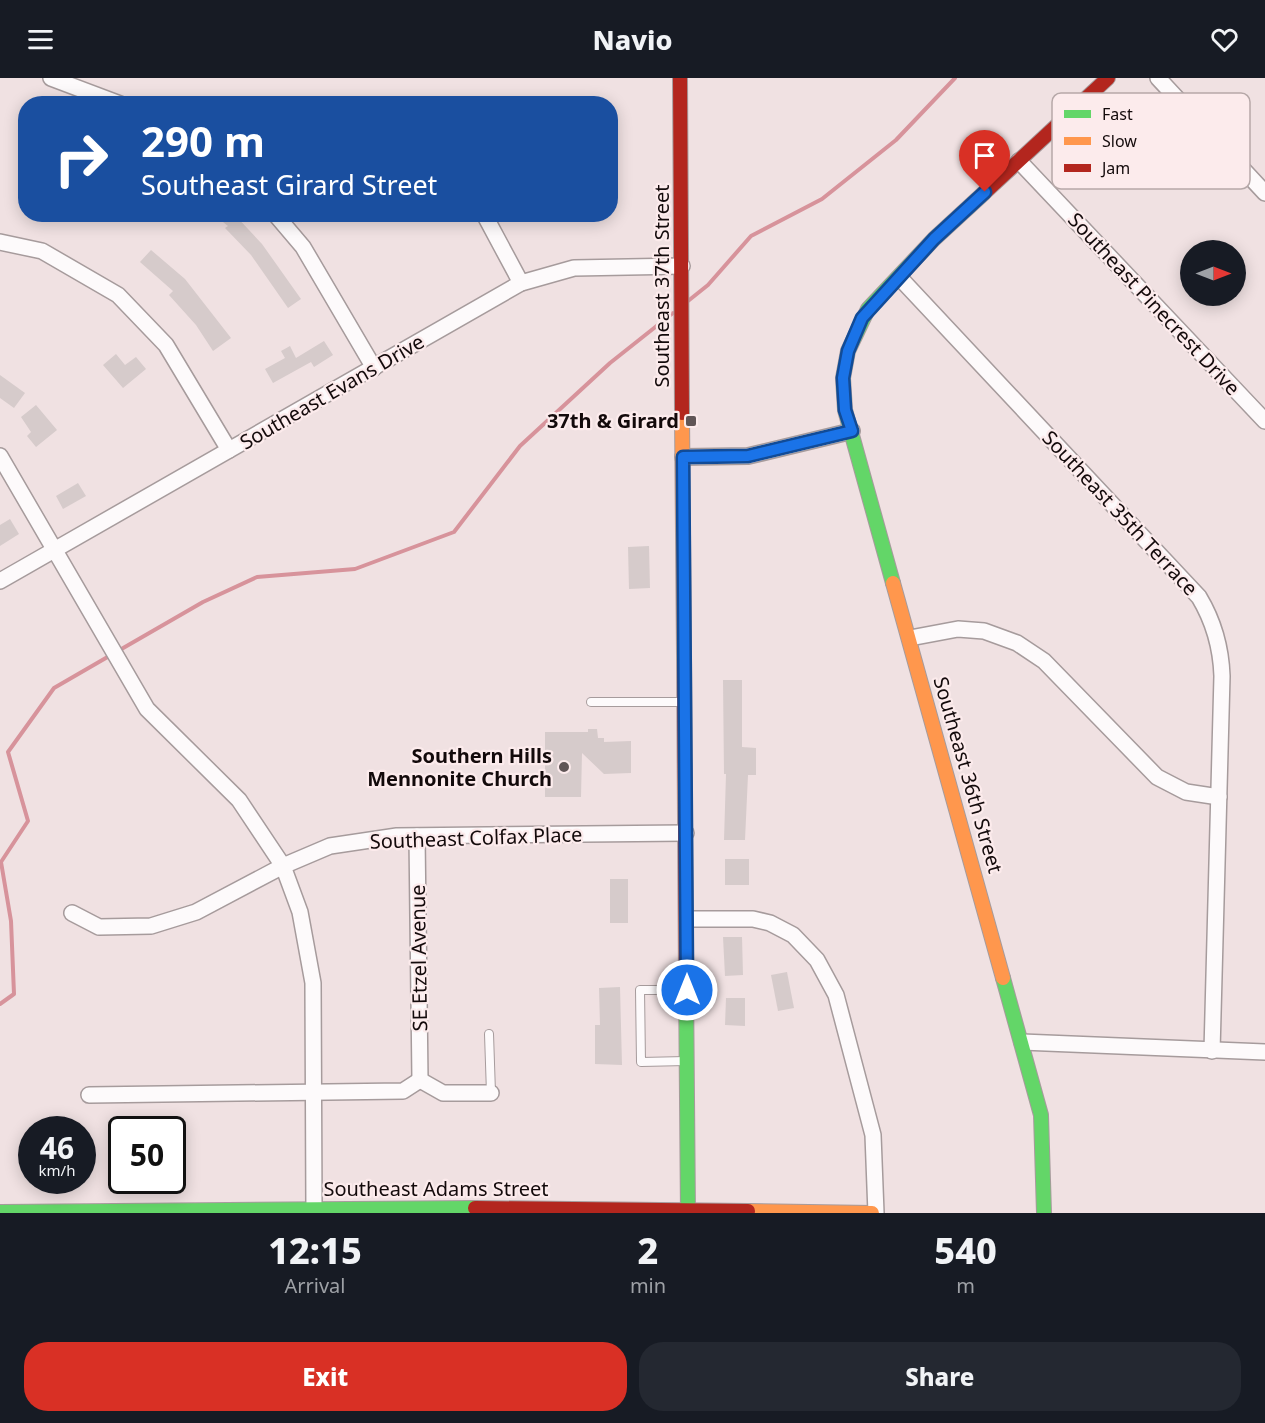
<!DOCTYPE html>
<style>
:root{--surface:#171b24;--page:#242831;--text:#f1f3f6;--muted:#9ea1a6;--accent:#d93025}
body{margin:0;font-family:"Noto Sans",sans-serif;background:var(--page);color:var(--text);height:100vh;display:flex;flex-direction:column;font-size:22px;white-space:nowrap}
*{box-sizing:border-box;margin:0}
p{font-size:20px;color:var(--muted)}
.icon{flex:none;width:33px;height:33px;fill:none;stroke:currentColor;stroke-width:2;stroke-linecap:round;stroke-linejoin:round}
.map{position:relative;height:1135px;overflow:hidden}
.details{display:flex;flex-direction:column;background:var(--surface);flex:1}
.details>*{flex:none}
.guide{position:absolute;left:18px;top:18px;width:600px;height:126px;border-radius:24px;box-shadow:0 3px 15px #0003;background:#1a4fa0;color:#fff;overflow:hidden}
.needle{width:39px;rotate:90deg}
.controls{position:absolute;left:1180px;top:162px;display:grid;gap:12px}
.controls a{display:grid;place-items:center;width:66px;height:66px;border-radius:50%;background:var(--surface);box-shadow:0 3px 15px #0003;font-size:30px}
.speed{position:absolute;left:18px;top:1038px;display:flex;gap:12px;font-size:30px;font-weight:700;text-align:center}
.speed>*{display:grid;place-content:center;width:78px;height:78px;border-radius:50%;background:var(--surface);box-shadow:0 3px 15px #0003;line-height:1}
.speed small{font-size:15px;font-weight:400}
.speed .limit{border:3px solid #111;border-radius:9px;background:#fff;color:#111}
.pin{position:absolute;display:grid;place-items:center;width:51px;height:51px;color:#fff;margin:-62px -26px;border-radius:50% 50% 50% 0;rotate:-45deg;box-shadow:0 0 6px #0007}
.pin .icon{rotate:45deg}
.me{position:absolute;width:66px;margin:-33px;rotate:0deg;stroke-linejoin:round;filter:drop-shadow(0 0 4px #0008)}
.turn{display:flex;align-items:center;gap:21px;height:126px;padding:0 24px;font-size:27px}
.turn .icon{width:78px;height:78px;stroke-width:2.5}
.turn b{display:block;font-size:42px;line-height:51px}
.eta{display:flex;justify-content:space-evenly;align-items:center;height:102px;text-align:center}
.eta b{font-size:36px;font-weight:800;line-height:42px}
.cta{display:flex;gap:12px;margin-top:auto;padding:12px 24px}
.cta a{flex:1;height:69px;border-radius:24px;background:var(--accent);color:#fff;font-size:24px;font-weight:800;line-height:69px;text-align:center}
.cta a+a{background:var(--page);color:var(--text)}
header{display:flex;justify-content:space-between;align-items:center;height:78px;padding:0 24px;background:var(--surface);font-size:27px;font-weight:800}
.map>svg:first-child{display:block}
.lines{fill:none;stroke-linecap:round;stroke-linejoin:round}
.stream{stroke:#d7939b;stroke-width:4}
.building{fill:#d6cbcb}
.lane-casing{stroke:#a69b9c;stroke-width:10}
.street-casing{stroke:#a69b9c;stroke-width:18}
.fast-casing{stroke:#a69b9c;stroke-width:16}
.slow-casing{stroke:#a69b9c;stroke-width:16}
.jam-casing{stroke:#a69b9c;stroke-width:16}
.lane{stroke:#fdfafb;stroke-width:8}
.street{stroke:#fdfafb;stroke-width:15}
.fast{stroke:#63d668;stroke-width:14}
.slow{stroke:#ff974d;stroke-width:14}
.jam{stroke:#b3261e;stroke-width:14}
.route-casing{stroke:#114b97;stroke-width:15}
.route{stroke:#1a73e8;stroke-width:10}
.poi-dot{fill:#605556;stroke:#fcebec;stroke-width:2}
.labels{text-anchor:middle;stroke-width:4.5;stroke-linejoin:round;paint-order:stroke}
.street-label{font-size:20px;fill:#130a0b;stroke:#fcebec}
.poi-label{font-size:20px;font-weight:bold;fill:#130a0b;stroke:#fcebec;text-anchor:end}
.key{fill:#fcebec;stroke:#b6a8a8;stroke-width:1.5}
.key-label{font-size:16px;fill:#130a0b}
</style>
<header><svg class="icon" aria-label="menu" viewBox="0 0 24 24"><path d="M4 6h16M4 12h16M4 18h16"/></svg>Navio<svg class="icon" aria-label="heart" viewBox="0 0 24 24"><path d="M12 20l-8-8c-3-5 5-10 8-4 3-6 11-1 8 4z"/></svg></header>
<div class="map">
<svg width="1265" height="1135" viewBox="0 0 1265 1135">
<rect width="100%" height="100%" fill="#f0e1e2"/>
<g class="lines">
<g class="stream">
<polyline points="688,223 708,207 751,158 822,121 896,62 955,0"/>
<polyline points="118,573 203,524 257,499 355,491 454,454 520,368 610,285 673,235"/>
<polyline points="0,926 14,916 11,843 1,784 28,743 8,674 54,610 111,577"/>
</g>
</g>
<g class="building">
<polygon points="213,136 234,136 262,166 301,221 288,230 251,177 225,150 228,148"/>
<polygon points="151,172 185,201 231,260 213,273 196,247 169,217 173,213 140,184"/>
<polygon points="324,263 333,277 314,289 311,284 273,305 265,291 285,280 281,273 290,268 296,280"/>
<polygon points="116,276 125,287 136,279 146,291 123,310 103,287"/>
<polygon points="0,297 25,315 14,330 0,320"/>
<polygon points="36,327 57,352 36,369 27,358 31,354 21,339"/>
<polygon points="78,405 86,418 63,431 56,418"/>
<polygon points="10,441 19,456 0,468 0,447"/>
<polygon points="649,468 650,510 629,511 628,469"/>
<polygon points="723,602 742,602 742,669 756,670 756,697 748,697 745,762 724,762 726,696 724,696"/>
<polygon points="588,651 597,651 598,660 604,660 604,664 631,663 631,695 604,696 582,675 581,719 545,719 545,654 588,654"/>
<rect x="725" y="781" width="24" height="26"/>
<rect x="610" y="801" width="18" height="44"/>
<polygon points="723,859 742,859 743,897 725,898"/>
<polygon points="787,894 794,930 778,933 771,897"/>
<polygon points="620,909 622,987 595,986 595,947 600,947 599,910"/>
<polygon points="726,920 745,920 745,948 725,947"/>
</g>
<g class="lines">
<g class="lane-casing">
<g id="lane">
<polyline points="591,624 684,624"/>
<polyline points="489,956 491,1015"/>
<polyline points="686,983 641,984 640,912 686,912"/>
</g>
</g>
<g class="street-casing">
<g id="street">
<polyline points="51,0 120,26"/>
<polyline points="1158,0 1265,115"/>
<polyline points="1019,83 1265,343"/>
<polyline points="275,136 303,169 374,290"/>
<polyline points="484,136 521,205"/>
<polyline points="0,164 42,173 118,217 166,267 229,372"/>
<path d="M 900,200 L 1199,519 C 1214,544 1221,569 1222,598 L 1212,973"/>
<polyline points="0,378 147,631 239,722 283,788 300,834 313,905 314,1131"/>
<polyline points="683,379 748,378 852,353"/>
<polyline points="0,503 521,205 574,190 682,188"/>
<polyline points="910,560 958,551 984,553 1017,565 1044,583 1157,699 1186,714 1219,719"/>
<polyline points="417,758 420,1002"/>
<polyline points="72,835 99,849 151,848 196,834 283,788 330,768 397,758 686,755"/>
<polyline points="687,841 753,841 770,845 793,857 817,882 836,917 873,1057 876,1135"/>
<polyline points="1022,964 1265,974"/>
<polyline points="420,1002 443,1015 491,1015"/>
<polyline points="89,1017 403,1013 420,1002"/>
</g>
</g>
<g class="fast-casing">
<g id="fast">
<polyline points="893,505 845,332 843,300 848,273 868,231 934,161 984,115"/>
<polyline points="1003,900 1041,1037 1044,1135"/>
<polyline points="686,905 688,1135"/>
<polyline points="0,1134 475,1130"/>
</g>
</g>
<g class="slow-casing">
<g id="slow">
<polyline points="682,335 684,576"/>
<polyline points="893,505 1003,900"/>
<polyline points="748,1133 872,1135"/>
</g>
</g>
<g class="jam-casing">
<g id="jam">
<polyline points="680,0 682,335"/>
<polyline points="984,115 1108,0"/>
<polyline points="684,576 686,905"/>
<polyline points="475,1130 748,1133"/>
</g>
</g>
<use href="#lane" class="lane"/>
<use href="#street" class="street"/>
<use href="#fast" class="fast"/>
<use href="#slow" class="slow"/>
<use href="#jam" class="jam"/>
</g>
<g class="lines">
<g class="route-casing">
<polyline id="route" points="687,912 683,379 748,378 852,353 845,332 843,300 848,273 862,240 934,161 985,114"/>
</g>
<use href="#route" class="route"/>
</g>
<g class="poi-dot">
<rect x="685" y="337" width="12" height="12" rx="3"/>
<circle cx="564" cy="689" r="6"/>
</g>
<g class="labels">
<g class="street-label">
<text transform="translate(662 208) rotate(-90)" y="7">Southeast 37th Street</text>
<text transform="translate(1154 226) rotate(47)" y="7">Southeast Pinecrest Drive</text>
<text transform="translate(332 314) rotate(-30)" y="7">Southeast Evans Drive</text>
<text transform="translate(1120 435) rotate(47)" y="7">Southeast 35th Terrace</text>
<text transform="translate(968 697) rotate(74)" y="7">Southeast 36th Street</text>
<text transform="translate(476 760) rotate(-2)" y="7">Southeast Colfax Place</text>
<text transform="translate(419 880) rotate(-91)" y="7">SE Etzel Avenue</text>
<text x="436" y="1118">Southeast Adams Street</text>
</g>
<g class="poi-label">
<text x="679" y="350">37th &amp; Girard</text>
<text x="552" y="685">Southern Hills<tspan x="552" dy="23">Mennonite Church</tspan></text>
</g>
</g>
<rect x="1052" y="15" width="198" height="96" rx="9" class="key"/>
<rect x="1064" y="32" width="27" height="8" fill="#63d668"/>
<rect x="1064" y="59" width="27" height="8" fill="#ff974d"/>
<rect x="1064" y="86" width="27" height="8" fill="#b3261e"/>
<g class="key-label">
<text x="1102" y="42">Fast</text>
<text x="1102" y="69">Slow</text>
<text x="1102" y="96">Jam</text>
</g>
</svg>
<div class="controls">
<a><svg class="needle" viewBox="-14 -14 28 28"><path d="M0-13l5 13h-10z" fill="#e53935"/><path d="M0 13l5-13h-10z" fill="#9ea1a6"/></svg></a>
</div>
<div class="speed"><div>46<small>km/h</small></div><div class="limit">50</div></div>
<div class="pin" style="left:985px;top:114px;background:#d93025"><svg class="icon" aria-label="arrive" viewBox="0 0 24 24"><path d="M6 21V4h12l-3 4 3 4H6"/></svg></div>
<svg class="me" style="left:687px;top:912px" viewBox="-20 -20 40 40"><circle r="17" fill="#1a73e8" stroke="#fff" stroke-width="3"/><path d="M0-11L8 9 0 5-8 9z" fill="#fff"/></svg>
<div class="guide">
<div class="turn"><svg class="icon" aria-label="right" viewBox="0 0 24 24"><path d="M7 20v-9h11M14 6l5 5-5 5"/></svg><div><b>290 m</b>Southeast Girard Street</div></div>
</div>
</div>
<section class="details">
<div class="eta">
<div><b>12:15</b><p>Arrival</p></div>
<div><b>2</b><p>min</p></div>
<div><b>540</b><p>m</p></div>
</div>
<div class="cta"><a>Exit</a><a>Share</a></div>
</section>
